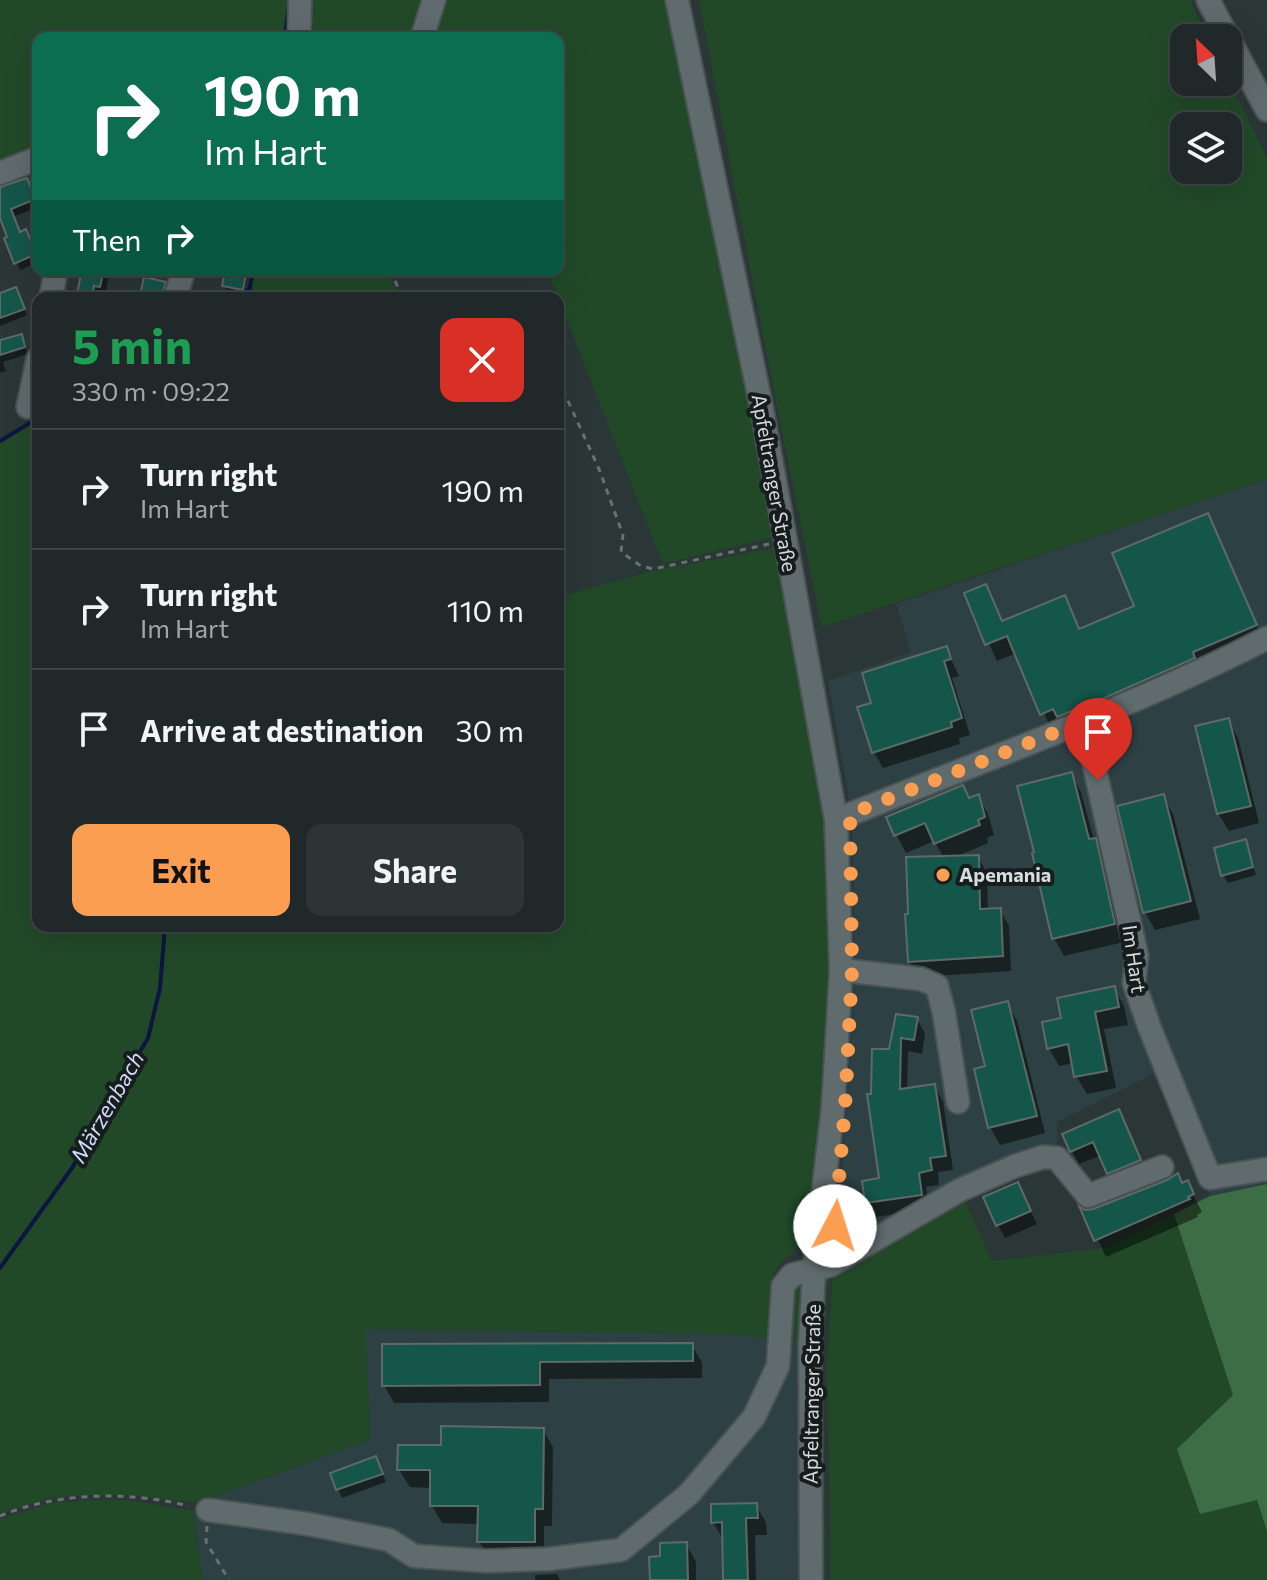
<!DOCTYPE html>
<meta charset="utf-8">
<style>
:root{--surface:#202829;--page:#2d3435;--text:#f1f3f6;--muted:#a2a6a8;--line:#3d4446;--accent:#fc9e52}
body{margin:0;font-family:Commissioner,sans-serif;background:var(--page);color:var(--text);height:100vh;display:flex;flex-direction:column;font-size:30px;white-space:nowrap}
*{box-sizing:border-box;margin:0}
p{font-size:26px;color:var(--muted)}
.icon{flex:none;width:44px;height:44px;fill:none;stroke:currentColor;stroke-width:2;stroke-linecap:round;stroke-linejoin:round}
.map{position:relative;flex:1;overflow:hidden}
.side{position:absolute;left:32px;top:292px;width:532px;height:640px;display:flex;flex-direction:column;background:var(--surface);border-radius:16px;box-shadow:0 8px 32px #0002,0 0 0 2px var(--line)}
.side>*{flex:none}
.top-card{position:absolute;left:32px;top:32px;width:532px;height:244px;border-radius:16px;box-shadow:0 8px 32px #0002,0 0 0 2px var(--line);background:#0b6e4f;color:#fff;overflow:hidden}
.needle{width:52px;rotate:335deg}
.fabs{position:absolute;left:1170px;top:24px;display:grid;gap:16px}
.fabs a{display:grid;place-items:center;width:72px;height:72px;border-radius:16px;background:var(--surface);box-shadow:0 8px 32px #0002,0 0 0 2px var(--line);font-size:40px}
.pin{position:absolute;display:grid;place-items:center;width:68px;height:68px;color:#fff;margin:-82px -34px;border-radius:50% 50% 50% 0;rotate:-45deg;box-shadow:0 0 8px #0007}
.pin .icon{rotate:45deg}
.me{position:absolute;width:88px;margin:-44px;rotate:5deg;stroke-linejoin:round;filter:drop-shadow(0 0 6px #0008)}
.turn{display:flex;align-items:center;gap:28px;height:168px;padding:0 40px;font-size:36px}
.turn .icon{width:104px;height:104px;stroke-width:2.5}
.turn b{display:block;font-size:56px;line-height:68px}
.then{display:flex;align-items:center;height:76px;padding:0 40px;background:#0003;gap:16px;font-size:30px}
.round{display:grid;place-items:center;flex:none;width:84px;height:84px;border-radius:16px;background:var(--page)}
.headline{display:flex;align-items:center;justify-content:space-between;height:136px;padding:0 40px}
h1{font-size:48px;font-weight:700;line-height:60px;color:#1e9e55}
.action{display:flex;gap:16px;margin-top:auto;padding:16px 40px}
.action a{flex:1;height:92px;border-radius:16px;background:var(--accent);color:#111;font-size:32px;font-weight:700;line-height:92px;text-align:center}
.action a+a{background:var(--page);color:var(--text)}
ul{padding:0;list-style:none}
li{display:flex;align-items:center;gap:24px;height:120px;padding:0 40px;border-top:2px solid var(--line)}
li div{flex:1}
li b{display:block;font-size:30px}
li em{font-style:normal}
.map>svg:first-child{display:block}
.built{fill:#2d4043}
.green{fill:#214928;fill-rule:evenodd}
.forest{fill:#3d6d44}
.shadow{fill:#0007}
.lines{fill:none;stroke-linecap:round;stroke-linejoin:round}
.stream{stroke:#0c1641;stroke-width:4}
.building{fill:#15564a;stroke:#5e6a67;stroke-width:2}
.minor-casing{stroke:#4a5254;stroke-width:26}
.path{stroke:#697273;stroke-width:3;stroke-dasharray:6 6;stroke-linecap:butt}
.minor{stroke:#606b6d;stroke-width:22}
.route{stroke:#fc9e52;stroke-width:14;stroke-dasharray:0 25.2}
.poi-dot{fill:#fc9e52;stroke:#171c1d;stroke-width:3}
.labels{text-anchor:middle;stroke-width:8;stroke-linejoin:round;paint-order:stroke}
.street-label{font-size:20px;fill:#d6dcdd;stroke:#171c1d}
.poi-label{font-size:20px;font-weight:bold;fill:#d6dcdd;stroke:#171c1d;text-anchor:start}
.water-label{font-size:22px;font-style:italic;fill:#cfdbfa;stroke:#171c1d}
</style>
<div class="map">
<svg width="1267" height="1580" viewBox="0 0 1267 1580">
<rect width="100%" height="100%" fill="#2b3637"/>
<g class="built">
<polygon points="1267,479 1267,1184 1210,1196 1153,1074 1057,1122 1057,1156 834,1262 847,1108 855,972 852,815 828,681 911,652 896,604"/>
<polygon points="365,1329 728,1334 803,1341 804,1580 202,1580 194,1511 196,1503 370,1440"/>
</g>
<g class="green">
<polygon points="0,0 298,0 295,38 38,38 38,155 0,169"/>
<polygon points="303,0 431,0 417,38 302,38"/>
<polygon points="437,0 673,0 779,536 663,564 547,270 558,270 558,38 426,38"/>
<path d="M 699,0 L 1190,0 L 1208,38 L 1184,38 L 1184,82 L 1228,82 L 1228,78 L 1267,158 L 1267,479 L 822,627 L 777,407 ZM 1184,126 L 1228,126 L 1228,170 L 1184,170 Z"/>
<polygon points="254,270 387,270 400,298 237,298 251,289"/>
<path d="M 38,421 L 38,926 L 558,926 L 558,597 L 652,571 L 779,547 L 830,821 L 833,973 L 827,1107 L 809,1242 C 758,1272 770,1286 775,1339 L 728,1334 L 366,1329 L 370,1440 L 196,1503 L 129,1495 L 88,1495 L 50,1498 L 0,1513 L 0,443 Z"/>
<polygon points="961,1192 992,1261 1106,1248 1174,1214 1233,1395 1267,1531 1267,1580 831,1580 827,1367 833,1267"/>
<polygon points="828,1270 823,1365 826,1580 817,1580 819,1273"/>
<polygon points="798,1282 807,1282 803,1341 786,1340 789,1291"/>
<polygon points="89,1500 129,1500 194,1511 202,1580 0,1580 0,1519 51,1503"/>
</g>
<polygon class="forest" points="1267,1184 1267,1531 1257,1500 1200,1514 1177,1449 1233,1395 1174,1214 1210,1196"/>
<g class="shadow">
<polygon points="30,188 38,207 13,217 20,234 29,238 38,262 20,270 0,216 0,191"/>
<polygon points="79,270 110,270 105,295 99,294 98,298 66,298 69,289 80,291 83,271"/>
<polygon points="134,270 147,270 145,276 135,273"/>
<polygon points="217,270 241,270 239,274 247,279 244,292 226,289 224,285 227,273"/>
<polygon points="164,283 169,292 168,298 144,298 142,295"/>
<polygon points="194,290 199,291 200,298 192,298"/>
<polygon points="0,295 19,296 27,315 0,326"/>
<polygon points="21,336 28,354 3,362 6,371 0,373 0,344"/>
<polygon points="1207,515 1265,643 1052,731 1017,653 997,661 966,594 985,586 1003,623 1064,598 1080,631 1136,607"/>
<polygon points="946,648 959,676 952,678 970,735 959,738 960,744 883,768 874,752 874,704"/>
<polygon points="1228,720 1238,738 1259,823 1229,831 1218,813"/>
<polygon points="1071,774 1081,792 1094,840 1105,858 1124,942 1064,956 1054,938"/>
<polygon points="978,796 988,814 994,835 987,838 988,843 953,858 978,857 987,873 988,911 1000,910 1009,926 1011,971 919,977 909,961 910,915 944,858 934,841 906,853 888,819"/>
<polygon points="1163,796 1173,814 1200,919 1155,930 1145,912"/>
<polygon points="1245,841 1256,875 1228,883 1223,875"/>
<polygon points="1114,989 1124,1006 1128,1025 1104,1029 1116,1088 1087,1094 1076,1076 1074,1063 1059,1066 1049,1048 1064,1020"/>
<polygon points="1007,1003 1017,1021 1045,1133 1000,1145 990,1127 987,1067"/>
<polygon points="897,1016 917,1019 925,1034 922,1054 908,1051 907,1090 934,1086 943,1101 953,1170 938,1172 939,1185 926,1187 929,1209 876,1217 867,1202 881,1180 873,1095 891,1051"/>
<polygon points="1125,1124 1147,1174 1116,1186 1101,1155 1079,1164 1072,1151"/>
<polygon points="1187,1183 1202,1212 1197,1215 1198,1217 1106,1257 1085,1212"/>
<polygon points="1017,1184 1037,1224 1005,1238 998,1225"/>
<polygon points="854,1204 859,1212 859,1243 845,1249 841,1242 843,1205"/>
<polygon points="692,1345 702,1363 702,1378 549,1379 549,1402 394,1403 384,1385 384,1346"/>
<polygon points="543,1430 553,1447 552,1526 544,1526 544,1560 490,1559 479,1541 480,1524 442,1523 432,1506 432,1488 410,1487 399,1470 443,1447"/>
<polygon points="380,1467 386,1482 342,1498 332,1474"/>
<polygon points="756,1505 766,1523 767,1535 755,1535 756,1580 725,1580 724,1541 713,1522"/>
<polygon points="686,1544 696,1562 696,1580 652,1580 662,1558"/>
<polygon points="557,1574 560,1580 535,1580 535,1575"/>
</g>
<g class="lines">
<g class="stream">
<polyline points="285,38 289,5"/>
<polyline points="234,298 249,289"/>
<polyline points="248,298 253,270"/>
<polyline points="0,441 38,418"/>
<polyline points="0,1268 72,1168 148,1038 160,988 165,926"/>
</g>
</g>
<g class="building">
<polygon points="27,178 36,199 11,209 20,232 26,229 36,254 14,264 4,238 7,237 0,218 0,187"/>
<polygon points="82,270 104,270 100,287 94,286 92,298 76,298"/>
<polygon points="225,270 246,274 243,290 222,286"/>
<polygon points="144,277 166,282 161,298 140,296"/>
<polygon points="16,287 25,309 0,318 0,293"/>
<polygon points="22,334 25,347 0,355 0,340"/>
<polygon points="1208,513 1257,625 1193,652 1195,658 1102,699 1057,717 1053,709 1040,715 1007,636 985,645 964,593 986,584 1002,621 1065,595 1079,629 1134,606 1112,553"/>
<polygon points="947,646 951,659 944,661 962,718 951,722 952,727 872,753 857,707 871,703 862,673"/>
<polygon points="1229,718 1251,806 1217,814 1195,726"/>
<polygon points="1072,772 1089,839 1096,838 1115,924 1052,939 1032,853 1034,852 1017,786"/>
<polygon points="963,785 969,798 979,794 985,817 978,820 980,825 934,844 925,823 894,836 886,817"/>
<polygon points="1164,794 1191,901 1143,913 1117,806"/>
<polygon points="1246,839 1253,867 1221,876 1214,848"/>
<polygon points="979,855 980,909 1001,908 1003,956 908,962 905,914 908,914 906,857"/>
<polygon points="1115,986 1119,1007 1095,1012 1107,1071 1074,1077 1068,1044 1047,1049 1042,1022 1061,1018 1057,998"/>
<polygon points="1008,1001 1037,1116 988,1128 974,1069 985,1066 971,1010"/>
<polygon points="896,1014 918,1017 914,1040 901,1038 900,1089 935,1084 946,1156 930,1158 932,1170 919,1173 922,1195 865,1203 862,1181 879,1178 867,1094 871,1094 872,1049 889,1049"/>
<polygon points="1119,1109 1141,1160 1107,1174 1093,1142 1070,1152 1062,1134"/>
<polygon points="1178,1173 1182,1183 1188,1180 1194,1194 1188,1197 1190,1199 1094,1241 1079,1206 1085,1210 1093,1209 1167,1180"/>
<polygon points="1018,1182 1031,1211 996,1226 983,1197"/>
<polygon points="855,1202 856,1235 839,1242 841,1203"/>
<polygon points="693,1343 693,1361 540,1362 540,1385 382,1386 382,1344"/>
<polygon points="441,1426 544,1428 543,1509 535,1509 535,1542 477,1542 478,1506 430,1506 430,1470 397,1470 398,1445 441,1445"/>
<polygon points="376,1456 383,1474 336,1490 330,1473"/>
<polygon points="757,1503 758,1518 746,1518 748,1580 723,1580 722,1522 711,1523 711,1504"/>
<polygon points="687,1542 688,1580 650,1580 649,1557 660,1556 660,1543"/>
</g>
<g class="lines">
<g class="minor-casing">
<g id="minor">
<polyline points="677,0 762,410 836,820 841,970 833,1107 814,1271 810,1343 811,1580"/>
<polyline points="1208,0 1267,110"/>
<polyline points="299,38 300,0"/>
<polyline points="422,38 434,0"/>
<polyline points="0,173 38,158"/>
<polyline points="51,298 56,270"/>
<polyline points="175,298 184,270"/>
<polyline points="28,407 38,359"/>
<polyline points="1084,721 1137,956 1134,983 1149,1026 1210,1178 1267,1169"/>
<path d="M 836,820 C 980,761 1128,710 1267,638"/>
<polyline points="841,970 921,979 937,986 944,1013 958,1102"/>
<polyline points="208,1510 308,1524 389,1540 414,1556 487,1561 549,1559 621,1550 689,1494 754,1417 778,1366 783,1286 792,1275 831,1265 960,1190 1015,1166 1043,1157 1057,1158 1088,1196 1162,1167"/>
</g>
</g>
<g class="path">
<polyline points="390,270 403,298"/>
<polyline points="558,379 599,469 623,535 621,552 641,566 653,569 769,544"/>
<path d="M 0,1516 C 57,1492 129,1491 189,1506"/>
<polyline points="207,1526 206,1542 229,1580"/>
</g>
<use href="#minor" class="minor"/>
</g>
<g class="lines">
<polyline class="route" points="835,1226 845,1108 852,971 850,814 1084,721 1098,780"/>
</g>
<circle class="poi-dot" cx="943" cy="875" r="8"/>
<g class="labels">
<g class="street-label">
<text transform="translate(774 483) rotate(80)" y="7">Apfeltranger Straße</text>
<text transform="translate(1134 959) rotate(82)" y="7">Im Hart</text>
<text transform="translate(812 1394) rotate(-89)" y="7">Apfeltranger Straße</text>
</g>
<g class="poi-label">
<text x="959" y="882">Apemania</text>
</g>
<g class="water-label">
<text transform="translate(107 1107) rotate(-60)" y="8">Märzenbach</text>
</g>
</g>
</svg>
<div class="fabs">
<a><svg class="needle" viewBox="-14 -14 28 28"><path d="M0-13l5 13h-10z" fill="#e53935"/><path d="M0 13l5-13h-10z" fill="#a2a6a8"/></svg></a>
<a><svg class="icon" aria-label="layers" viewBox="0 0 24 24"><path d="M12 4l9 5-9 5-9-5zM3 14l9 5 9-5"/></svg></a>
</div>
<div class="pin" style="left:1098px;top:780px;background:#d93025"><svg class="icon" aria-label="arrive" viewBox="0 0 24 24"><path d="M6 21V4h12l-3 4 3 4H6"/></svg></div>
<svg class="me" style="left:835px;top:1226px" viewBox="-20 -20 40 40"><circle r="19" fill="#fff"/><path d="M0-13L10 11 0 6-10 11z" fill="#fc9e52"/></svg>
<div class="top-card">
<div class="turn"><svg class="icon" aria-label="right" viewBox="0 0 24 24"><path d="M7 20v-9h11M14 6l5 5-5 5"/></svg><div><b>190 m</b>Im Hart</div></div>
<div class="then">Then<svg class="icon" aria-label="right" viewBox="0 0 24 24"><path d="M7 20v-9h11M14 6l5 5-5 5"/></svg></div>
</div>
<section class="side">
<div class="headline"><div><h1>5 min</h1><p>330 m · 09:22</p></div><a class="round" style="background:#d93025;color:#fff"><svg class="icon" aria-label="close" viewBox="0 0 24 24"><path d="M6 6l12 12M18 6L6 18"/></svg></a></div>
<ul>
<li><svg class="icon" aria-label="right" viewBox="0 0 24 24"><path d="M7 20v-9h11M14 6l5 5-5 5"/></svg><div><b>Turn right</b><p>Im Hart</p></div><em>190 m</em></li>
<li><svg class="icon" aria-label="right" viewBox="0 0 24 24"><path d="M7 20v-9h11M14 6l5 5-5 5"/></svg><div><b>Turn right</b><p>Im Hart</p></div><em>110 m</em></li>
<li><svg class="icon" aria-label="arrive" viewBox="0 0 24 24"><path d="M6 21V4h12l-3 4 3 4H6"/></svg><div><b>Arrive at destination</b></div><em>30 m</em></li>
</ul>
<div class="action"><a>Exit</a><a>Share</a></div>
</section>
</div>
